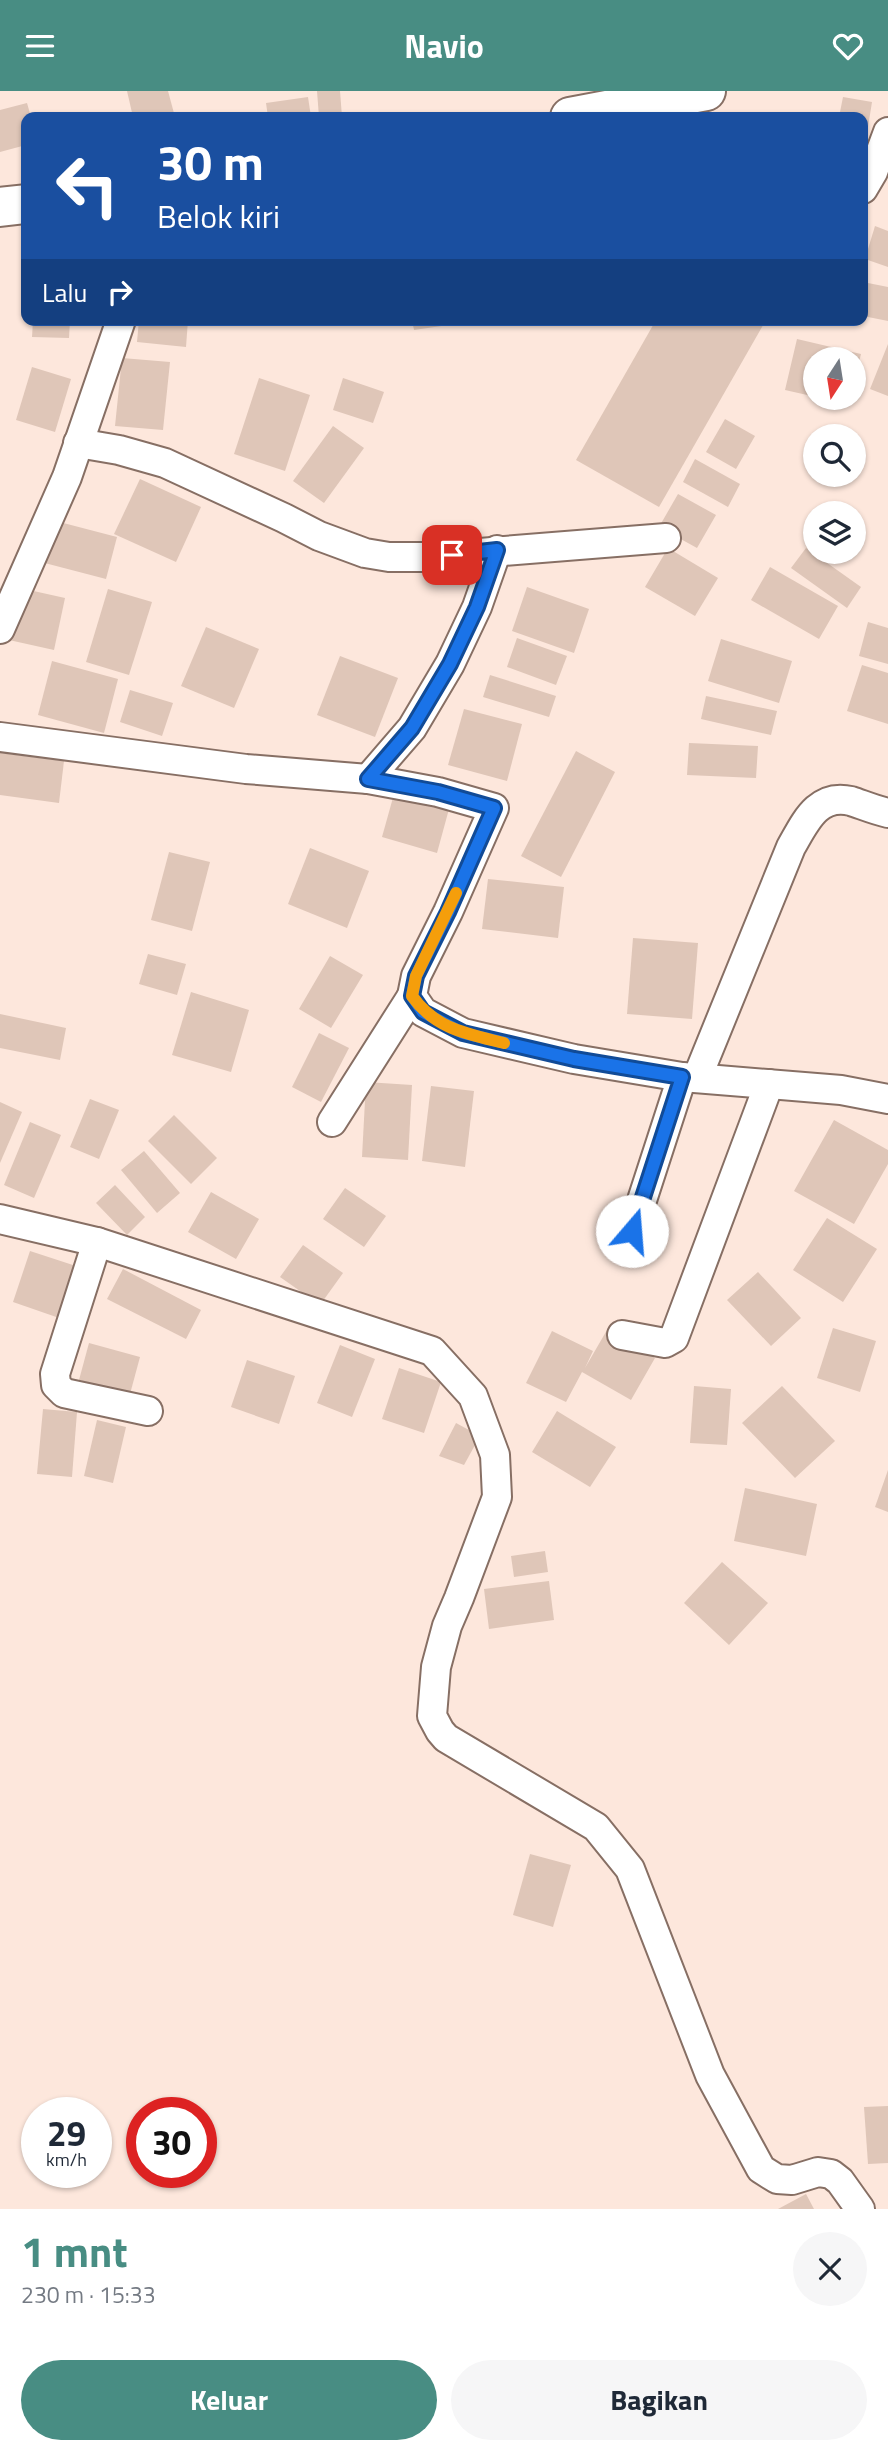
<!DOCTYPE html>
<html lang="id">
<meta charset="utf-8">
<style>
:root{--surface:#fff;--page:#f6f6f7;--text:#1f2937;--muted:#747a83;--accent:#488d83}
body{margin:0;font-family:"Titillium Web",sans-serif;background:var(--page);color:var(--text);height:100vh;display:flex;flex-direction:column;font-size:26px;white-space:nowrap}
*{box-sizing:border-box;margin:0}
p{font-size:23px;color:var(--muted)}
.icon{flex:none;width:38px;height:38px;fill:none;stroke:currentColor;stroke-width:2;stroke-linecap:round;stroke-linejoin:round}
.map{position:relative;height:2118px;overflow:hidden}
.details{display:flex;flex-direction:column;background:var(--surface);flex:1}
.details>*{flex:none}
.top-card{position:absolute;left:21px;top:21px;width:847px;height:214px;border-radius:14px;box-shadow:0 2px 5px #0004;background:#1a4fa0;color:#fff;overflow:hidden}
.needle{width:46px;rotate:192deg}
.controls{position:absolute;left:803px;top:256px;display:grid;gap:14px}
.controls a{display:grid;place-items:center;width:63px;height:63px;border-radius:50%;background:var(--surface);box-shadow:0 2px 5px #0004;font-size:35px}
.speed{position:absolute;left:21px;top:2006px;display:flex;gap:14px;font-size:35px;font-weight:700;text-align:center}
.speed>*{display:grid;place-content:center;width:91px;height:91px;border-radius:50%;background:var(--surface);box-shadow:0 2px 5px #0004;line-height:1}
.speed small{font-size:18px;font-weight:400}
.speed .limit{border:10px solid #d22;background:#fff;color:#111}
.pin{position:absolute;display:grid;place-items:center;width:60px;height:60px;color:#fff;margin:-30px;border-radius:14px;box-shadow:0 4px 10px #0006}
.me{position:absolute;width:77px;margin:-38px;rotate:18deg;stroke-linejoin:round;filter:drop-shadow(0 0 5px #0008)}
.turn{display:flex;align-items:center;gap:24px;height:147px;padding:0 21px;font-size:32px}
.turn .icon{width:91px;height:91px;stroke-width:2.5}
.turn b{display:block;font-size:49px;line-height:60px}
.then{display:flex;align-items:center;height:66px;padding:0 21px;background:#0003;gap:14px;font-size:26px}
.round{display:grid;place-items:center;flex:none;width:74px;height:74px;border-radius:37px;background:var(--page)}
.overview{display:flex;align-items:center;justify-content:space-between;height:119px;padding:0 21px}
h1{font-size:42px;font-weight:700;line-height:52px;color:var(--accent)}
.cta{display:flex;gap:14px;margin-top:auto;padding:14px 21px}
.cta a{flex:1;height:80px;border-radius:42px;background:var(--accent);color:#fff;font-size:28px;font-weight:700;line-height:80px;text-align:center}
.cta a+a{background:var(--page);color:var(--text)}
header{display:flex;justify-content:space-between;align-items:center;height:91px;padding:0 21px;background:var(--accent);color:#fff;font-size:32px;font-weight:700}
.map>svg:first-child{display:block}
.building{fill:#dfc6b8}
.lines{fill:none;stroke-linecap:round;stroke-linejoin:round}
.street-casing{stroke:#876f64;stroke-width:32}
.primary-casing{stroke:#876f64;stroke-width:42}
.street{stroke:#fff;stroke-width:28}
.primary{stroke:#fff;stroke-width:38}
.route-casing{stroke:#114b97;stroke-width:18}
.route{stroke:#1a73e8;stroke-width:12}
.slow{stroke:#f59e0b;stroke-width:12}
</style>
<header><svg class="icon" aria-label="menu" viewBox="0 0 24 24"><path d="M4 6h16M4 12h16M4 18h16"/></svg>Navio<svg class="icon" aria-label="heart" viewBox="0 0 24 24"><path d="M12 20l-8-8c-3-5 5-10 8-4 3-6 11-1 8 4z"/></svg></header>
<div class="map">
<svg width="888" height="2118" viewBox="0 0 888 2118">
<rect width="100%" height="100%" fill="#fde7dc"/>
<g class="building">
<polygon points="127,0 168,0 175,26 133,26"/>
<polygon points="317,0 340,0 342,26 319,26"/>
<polygon points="308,6 311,26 268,26 266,12"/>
<polygon points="843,6 872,11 864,61 863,26 839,26"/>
<polygon points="27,12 31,26 26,26 26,54 0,61 0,19"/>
<polygon points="875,135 888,140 888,176 865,168"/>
<polygon points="863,191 888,196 888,230 863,225"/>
<polygon points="33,229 70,229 69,247 32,246"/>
<polygon points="139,229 188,229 186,256 137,251"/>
<polygon points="412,229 469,229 469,231 414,239"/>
<polygon points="656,229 766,229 659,416 576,369"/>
<polygon points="797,248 861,263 855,287 854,268 816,268 816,306 785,299"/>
<polygon points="888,253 888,305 870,298"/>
<polygon points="122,267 170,271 163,339 115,335"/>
<polygon points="32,276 71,288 55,341 16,329"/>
<polygon points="259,287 310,304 285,380 234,363"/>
<polygon points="343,287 384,301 373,332 333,319"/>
<polygon points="725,328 755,345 736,378 706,361"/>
<polygon points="333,335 364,357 324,412 293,390"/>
<polygon points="695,368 740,393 728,416 683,391"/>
<polygon points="140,388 201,416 176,471 114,443"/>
<polygon points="678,403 716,424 697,457 659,436"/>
<polygon points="48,428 117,446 106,488 37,470"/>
<polygon points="668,457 718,487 695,525 645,496"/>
<polygon points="806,457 861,496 847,517 791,477"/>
<polygon points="770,476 838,515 819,548 751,509"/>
<polygon points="527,496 589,518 574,562 512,540"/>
<polygon points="20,497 65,507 54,559 9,549"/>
<polygon points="108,498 152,511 129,584 86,571"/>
<polygon points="868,531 888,537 888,573 859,565"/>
<polygon points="206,536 259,558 234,617 181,595"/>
<polygon points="517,547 567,565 556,594 507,576"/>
<polygon points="721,548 792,570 779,612 708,590"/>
<polygon points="340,565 398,587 375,646 317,624"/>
<polygon points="52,570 118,588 104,642 38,624"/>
<polygon points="862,574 888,582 888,633 847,620"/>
<polygon points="490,584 556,605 549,626 483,606"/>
<polygon points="130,599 173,612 162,645 120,631"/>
<polygon points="706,605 777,620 771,644 701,628"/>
<polygon points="464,618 522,633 507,690 448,674"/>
<polygon points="689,652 758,655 756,687 687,684"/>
<polygon points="576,660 615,681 561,786 521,765"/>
<polygon points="0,662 64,670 59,712 0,704"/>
<polygon points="394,703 449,718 437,762 382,746"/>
<polygon points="310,757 369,780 347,837 288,813"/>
<polygon points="169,761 210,771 192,840 151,829"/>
<polygon points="488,788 564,796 558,847 482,838"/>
<polygon points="633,847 698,852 692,928 627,923"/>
<polygon points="148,863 186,873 177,904 139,893"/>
<polygon points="330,865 363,884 331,937 299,918"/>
<polygon points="191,901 249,919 231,981 172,964"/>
<polygon points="0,923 66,937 60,969 0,957"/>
<polygon points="319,942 349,957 321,1011 292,996"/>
<polygon points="366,991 412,994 408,1069 362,1066"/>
<polygon points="431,995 474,1000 465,1076 422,1070"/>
<polygon points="90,1008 119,1019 99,1068 70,1056"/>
<polygon points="0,1011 22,1021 0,1072"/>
<polygon points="174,1024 217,1067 191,1093 148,1050"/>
<polygon points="834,1029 888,1059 888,1073 854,1133 794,1100"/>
<polygon points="30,1031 61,1044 34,1107 4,1094"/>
<polygon points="144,1060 180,1102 157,1122 121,1079"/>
<polygon points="115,1094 145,1126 127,1144 96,1112"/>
<polygon points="345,1097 386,1125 364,1156 323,1128"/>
<polygon points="211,1101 259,1128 236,1168 188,1141"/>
<polygon points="827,1127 877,1158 843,1211 793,1179"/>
<polygon points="303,1154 343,1182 320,1214 280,1186"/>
<polygon points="30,1160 79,1176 62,1228 13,1211"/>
<polygon points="123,1178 201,1219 186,1248 107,1208"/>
<polygon points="758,1181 801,1227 771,1255 727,1209"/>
<polygon points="833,1237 876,1250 860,1301 817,1287"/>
<polygon points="607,1239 655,1267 631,1309 582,1281 566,1311 526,1292 552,1240 593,1260 585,1277"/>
<polygon points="89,1252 140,1266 130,1303 79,1289"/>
<polygon points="340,1254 375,1268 352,1326 317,1312"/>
<polygon points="247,1269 295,1285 279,1333 231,1316"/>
<polygon points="399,1277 441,1291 424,1342 382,1328"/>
<polygon points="694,1295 731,1298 727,1354 690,1352"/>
<polygon points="782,1295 835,1350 795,1387 742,1332"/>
<polygon points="43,1318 77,1321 72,1386 37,1383"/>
<polygon points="557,1320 616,1356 590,1396 532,1361"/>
<polygon points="97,1329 126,1336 113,1392 84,1385"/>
<polygon points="456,1332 480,1345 464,1374 439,1365"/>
<polygon points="888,1379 888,1421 875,1416"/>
<polygon points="745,1397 817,1413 806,1465 734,1450"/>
<polygon points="545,1460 548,1481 514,1486 511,1465"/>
<polygon points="722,1471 768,1512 729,1554 684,1512"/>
<polygon points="549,1490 554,1529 489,1538 484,1498"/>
<polygon points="530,1763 571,1774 553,1836 513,1824"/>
<polygon points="888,2015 888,2072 868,2073 864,2016"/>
<polygon points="806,2103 814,2118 778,2118"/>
</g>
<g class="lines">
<g class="street-casing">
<g id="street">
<polyline points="863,98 873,81 888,41"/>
<polyline points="78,352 119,359 165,372 284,427 319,445 365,462 389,466 429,466 666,447"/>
<polyline points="0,538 67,386 121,229"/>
<polyline points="0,646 246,678 368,688 438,701 494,717 448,821 416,885 412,905 423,921 463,942 574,968 682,986 841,999 888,1008"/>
<polyline points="368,688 412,637 450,573 477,516 497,459"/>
<path d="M 697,987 L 791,756 C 805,732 817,702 851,710 C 863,714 875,719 888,722"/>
<polyline points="332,1031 412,905"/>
<polyline points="0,1128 97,1151 432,1260 473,1305 495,1364 497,1406 459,1507 447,1535 436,1576 432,1625 440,1640 446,1647 596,1736 630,1778 710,1984 761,2078 777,2088 792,2089 818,2081 831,2083 840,2090 860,2118"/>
<polyline points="632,1140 682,986"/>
<polyline points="97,1151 55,1283 56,1294 64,1302 148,1320"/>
<polyline points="622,1244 665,1252 674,1247 769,993"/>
</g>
</g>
<g class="primary-casing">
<g id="primary">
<polyline points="570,26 706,0"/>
<polyline points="0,116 26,113"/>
</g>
</g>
<use href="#street" class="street"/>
<use href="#primary" class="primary"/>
</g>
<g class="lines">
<g class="route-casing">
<polyline id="route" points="452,464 497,459 477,516 450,573 412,637 368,688 438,701 494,717 448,821 416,885 412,905 423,921 463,942 574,968 682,986 632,1140"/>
</g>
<use href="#route" class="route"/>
<path class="slow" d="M 456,802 L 416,885 L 412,905 C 435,938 468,943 504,952"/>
</g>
</svg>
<div class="controls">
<a><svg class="needle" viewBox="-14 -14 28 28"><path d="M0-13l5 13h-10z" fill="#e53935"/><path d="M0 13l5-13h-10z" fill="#747a83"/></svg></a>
<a><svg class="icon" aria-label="search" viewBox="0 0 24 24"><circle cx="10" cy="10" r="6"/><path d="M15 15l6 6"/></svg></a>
<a><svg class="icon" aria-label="layers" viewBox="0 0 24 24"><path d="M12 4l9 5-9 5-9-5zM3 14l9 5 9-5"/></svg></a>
</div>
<div class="speed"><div>29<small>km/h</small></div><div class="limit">30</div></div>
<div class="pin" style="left:452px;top:464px;background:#d93025"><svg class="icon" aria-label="arrive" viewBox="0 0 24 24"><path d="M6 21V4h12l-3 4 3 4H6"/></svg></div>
<svg class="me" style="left:632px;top:1140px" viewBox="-20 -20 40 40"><circle r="19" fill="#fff"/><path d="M0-13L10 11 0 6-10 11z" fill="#1a73e8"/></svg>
<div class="top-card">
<div class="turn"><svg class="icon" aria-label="left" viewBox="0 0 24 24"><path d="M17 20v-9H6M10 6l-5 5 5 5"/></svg><div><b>30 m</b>Belok kiri</div></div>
<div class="then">Lalu<svg class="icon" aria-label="right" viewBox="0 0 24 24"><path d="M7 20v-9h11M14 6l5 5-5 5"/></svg></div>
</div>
</div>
<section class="details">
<div class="overview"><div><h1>1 mnt</h1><p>230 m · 15:33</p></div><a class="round"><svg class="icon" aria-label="close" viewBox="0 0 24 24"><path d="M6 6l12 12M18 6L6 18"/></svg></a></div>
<div class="cta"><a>Keluar</a><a>Bagikan</a></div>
</section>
